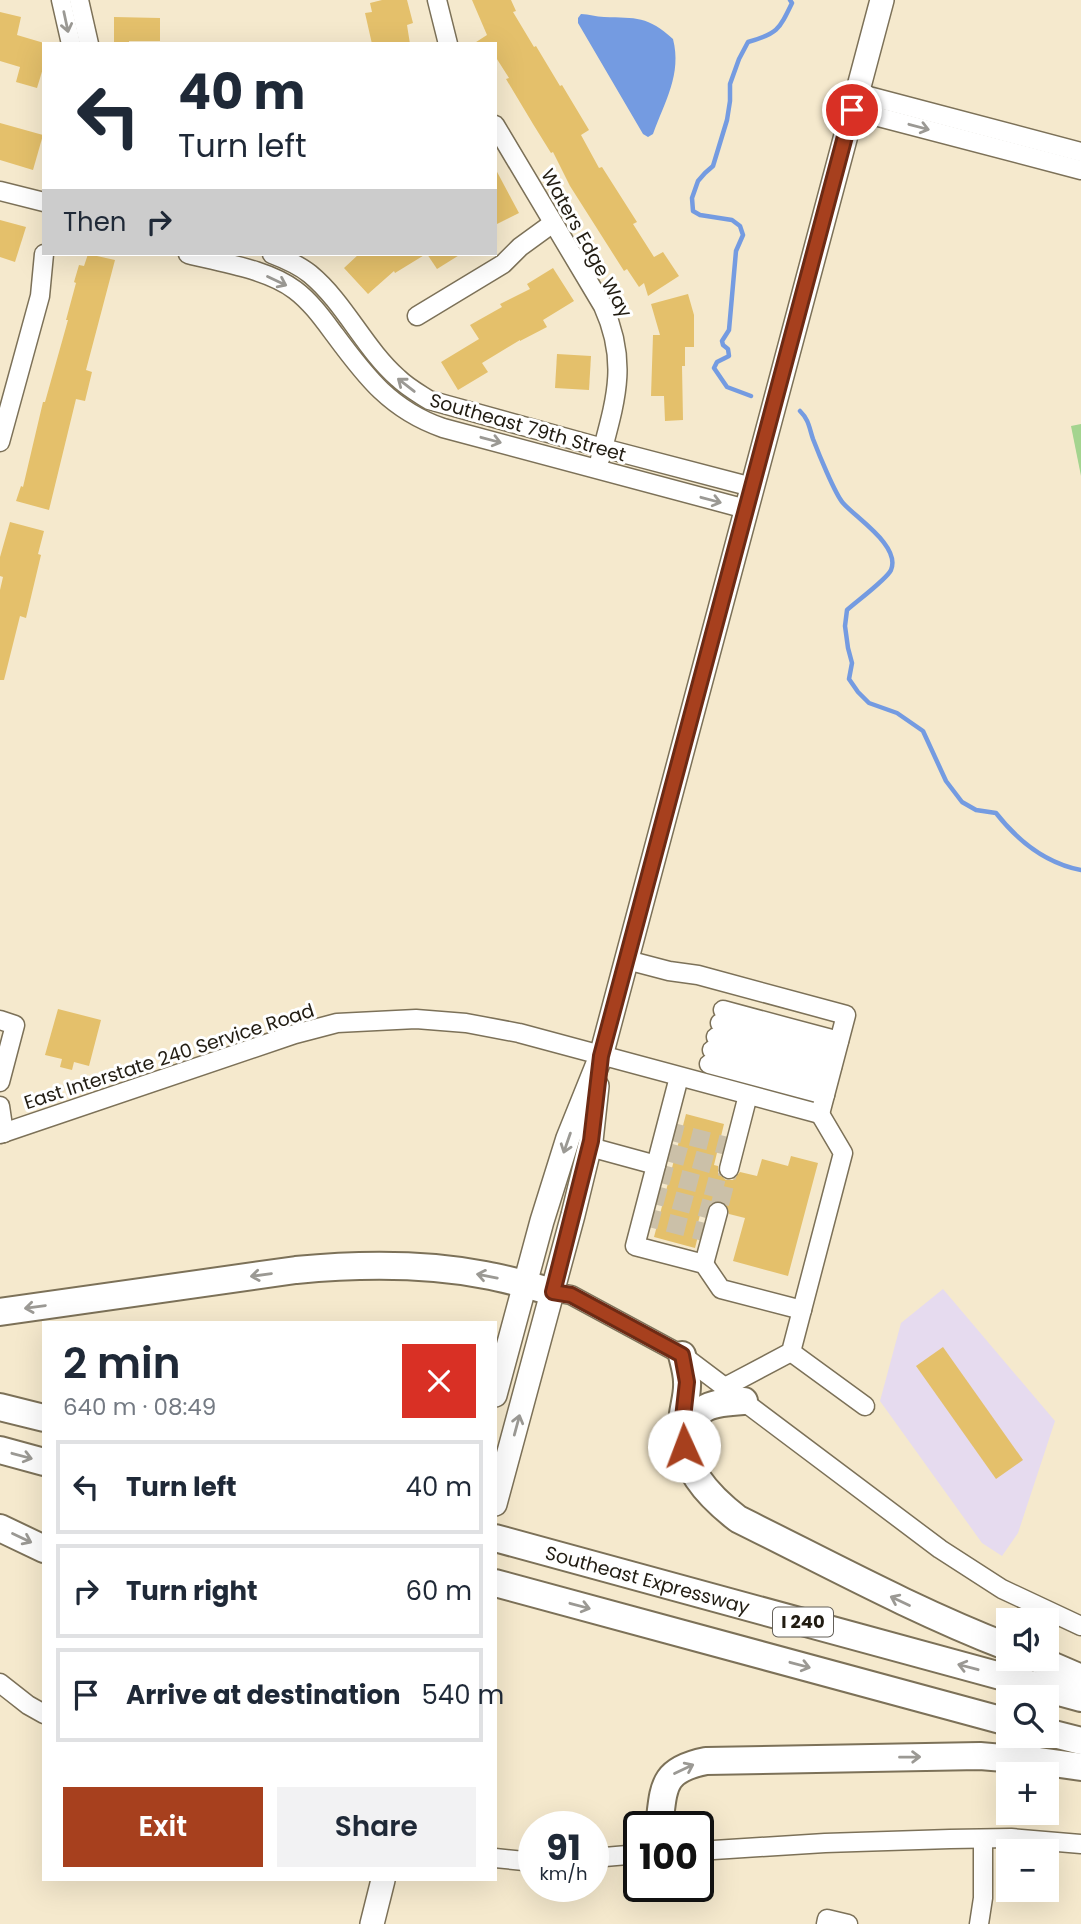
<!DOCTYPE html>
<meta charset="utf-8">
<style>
:root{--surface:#fff;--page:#f2f2f3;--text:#1f2937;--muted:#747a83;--line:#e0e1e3;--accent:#a7401e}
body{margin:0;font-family:Poppins,sans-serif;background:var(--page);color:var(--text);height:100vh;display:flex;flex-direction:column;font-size:26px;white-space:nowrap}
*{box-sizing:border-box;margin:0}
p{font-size:23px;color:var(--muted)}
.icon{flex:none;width:38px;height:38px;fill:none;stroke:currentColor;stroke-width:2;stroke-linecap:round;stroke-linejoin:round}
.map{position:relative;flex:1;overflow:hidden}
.side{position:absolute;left:42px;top:1321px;width:455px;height:560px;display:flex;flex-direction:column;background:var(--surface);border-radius:0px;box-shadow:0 7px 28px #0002}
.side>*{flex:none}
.top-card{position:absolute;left:42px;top:42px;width:455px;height:214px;border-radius:0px;box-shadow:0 7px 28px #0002;background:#fff;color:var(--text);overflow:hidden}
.fabs{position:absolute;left:996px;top:1608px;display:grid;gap:14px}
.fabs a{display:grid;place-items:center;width:63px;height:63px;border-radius:0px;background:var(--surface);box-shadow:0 7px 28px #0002;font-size:35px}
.speed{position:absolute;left:518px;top:1811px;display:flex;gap:14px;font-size:35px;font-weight:700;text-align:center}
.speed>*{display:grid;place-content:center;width:91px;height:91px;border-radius:50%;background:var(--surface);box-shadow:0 7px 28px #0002;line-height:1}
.speed small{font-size:18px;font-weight:400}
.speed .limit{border:4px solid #111;border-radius:10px;background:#fff;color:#111}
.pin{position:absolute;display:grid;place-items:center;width:60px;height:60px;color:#fff;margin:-30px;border:4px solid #fff;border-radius:50%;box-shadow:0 2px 7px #0007}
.me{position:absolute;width:77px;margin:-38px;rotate:358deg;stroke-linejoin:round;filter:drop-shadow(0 0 5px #0008)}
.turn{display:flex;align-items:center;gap:24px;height:147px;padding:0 21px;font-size:32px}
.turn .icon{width:91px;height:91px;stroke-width:2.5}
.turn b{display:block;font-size:49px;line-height:60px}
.then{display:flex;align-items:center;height:66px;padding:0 21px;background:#0003;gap:14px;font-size:26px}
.round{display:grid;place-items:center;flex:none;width:74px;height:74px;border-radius:0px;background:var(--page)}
.overview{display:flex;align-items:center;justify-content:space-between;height:119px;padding:0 21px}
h1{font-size:42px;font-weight:600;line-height:52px}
.action{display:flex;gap:14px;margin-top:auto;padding:14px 21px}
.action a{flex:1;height:80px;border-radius:0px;background:var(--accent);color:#fff;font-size:28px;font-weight:600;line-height:80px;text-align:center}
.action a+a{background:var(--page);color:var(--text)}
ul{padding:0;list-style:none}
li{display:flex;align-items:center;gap:21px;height:94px;margin:0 14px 10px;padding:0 7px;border:4px solid var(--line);border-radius:0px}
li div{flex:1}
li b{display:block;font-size:26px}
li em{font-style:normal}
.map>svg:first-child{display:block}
.commercial{fill:#e6dbef}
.green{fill:#a4d48f}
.water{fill:#749be1}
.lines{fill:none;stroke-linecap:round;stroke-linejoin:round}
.stream{stroke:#749be1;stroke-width:4.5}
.building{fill:#e4c06b}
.minor-tunnel{stroke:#cbc0a8;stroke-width:18;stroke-dasharray:18 9;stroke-linecap:butt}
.minor-casing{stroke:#7c7158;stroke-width:21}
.major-casing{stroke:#7c7158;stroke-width:26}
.highway-casing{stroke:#7c7158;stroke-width:30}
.minor{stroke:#fff;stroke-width:18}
.major{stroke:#fff;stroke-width:23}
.highway{stroke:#fff;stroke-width:26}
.oneway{stroke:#9b9994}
.route-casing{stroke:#6d2a14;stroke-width:18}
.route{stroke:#a7401e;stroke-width:12}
.labels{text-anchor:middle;stroke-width:6;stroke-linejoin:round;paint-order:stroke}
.shield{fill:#fff;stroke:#646059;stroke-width:2}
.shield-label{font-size:18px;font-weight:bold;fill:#211c12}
.street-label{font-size:19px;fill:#211c12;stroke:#fff}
</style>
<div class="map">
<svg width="1081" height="1924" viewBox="0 0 1081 1924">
<rect width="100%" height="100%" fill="#f5e9cd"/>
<polygon class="commercial" points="943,1289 1055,1421 1018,1533 1002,1556 982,1543 880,1401 901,1323"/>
<polygon class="green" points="1081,424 1081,476 1071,426"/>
<path class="water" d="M 581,14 C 589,14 596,17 604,17 C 636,18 648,16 673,39 C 682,74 665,101 653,134 L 648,137 L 643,134 L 578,23 L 578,18 Z"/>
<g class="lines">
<g class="stream">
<path d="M 751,396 L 727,387 L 714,368 L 717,362 L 729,356 L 728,349 L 723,345 L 722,341 L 729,330 L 736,251 L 743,235 L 740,226 L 732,220 L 700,215 L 693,211 L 692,198 L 698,181 L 705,173 L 713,166 L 727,120 L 730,101 L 730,84 L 739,59 L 748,42 C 777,34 779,30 792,3 L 790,0"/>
<path d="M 800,411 C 809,420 809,427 813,439 C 818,452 835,494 843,503 C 856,518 901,546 891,570 C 887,579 857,601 847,610 L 845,626 L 848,648 L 852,663 L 849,679 L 858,692 L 869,703 L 897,713 L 923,731 L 946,781 L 962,802 L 976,810 L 996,813 C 1018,841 1045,863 1081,870"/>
</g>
</g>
<g class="building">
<polygon points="382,0 407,0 413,23 407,25 410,44 372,44 365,13 372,12 370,3"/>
<polygon points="472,0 511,0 516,11 513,12 534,47 536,46 560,86 562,85 589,130 581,135 599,168 602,167 637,222 633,224 654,257 663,252 679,276 648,296 644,283 639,287 627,269 624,271 570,186 553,152 551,153 533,124 506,79 509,78 495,56 495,44 473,44 487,35"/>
<polygon points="0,12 21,17 17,35 44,43 44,65 37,88 16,82 20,67 0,61"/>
<polygon points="114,17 160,18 160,41 129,41 129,44 114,43"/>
<polygon points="0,123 43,135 33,170 0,160"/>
<polygon points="495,168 519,213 495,225"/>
<polygon points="0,220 26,227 15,262 0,257"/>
<polygon points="88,254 115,260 86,370 92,372 85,401 76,399 49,510 16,501 21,486 23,487 43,402 45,402 68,320 66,320 76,283 74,282 79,265 84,266"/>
<polygon points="359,254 426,254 395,273 394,271 368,294 344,268"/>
<polygon points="427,254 461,254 437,269"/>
<polygon points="553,268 574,301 543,320 547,327 520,341 520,340 482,363 488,372 458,390 441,362 479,339 470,325 502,307 500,304 530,289 527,284"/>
<polygon points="688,294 694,315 694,347 685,347 685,366 682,366 683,420 665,421 664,396 651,396 653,335 660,335 651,304"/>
<polygon points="557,354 591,356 589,390 555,388"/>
<polygon points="10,522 44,531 38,554 41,555 26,618 20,616 4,680 0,680 0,590 3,577 0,576 0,557"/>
<polygon points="58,1009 101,1020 89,1066 74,1062 72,1070 60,1067 62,1059 45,1055"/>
<polygon points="686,1114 724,1124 714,1165 718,1166 718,1173 726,1180 733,1180 740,1172 757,1176 762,1159 788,1166 791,1156 818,1163 788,1276 733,1261 745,1218 729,1214 726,1205 722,1201 714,1201 708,1208 702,1207 695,1235 698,1236 695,1248 654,1237"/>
<polygon points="943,1347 1023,1460 996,1479 916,1366"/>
</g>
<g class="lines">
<g class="minor-tunnel">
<polyline points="665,1130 735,1148"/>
<polyline points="654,1172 723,1190"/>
<polyline points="648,1193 718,1212 729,1169 660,1150"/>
<polyline points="642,1216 712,1234"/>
</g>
<g class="minor-casing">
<g id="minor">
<polyline points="61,0 71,44"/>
<polyline points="79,0 89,44"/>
<polyline points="437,0 448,44"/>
<polyline points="857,93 1081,152"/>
<polyline points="852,110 1081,170"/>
<path d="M 495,125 L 603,306 C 629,363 615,402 600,459"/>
<polyline points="0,191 44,202"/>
<path d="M 188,254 C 222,263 267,269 295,290 C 311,302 323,319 335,335 C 366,377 391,410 443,428 L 746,509"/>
<path d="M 272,254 C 285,259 299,265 310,274 C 345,303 364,348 398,378 C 407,387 418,393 429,400 L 603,448 L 752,487"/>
<polyline points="417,316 503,264 520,247 553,223"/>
<polyline points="0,442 40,296 44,254"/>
<polyline points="723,1010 839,1041"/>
<polyline points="0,1020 15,1025 0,1082"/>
<polyline points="720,1023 835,1054"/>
<polyline points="716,1037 832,1067"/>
<polyline points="712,1050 828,1081"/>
<polyline points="709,1064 825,1095"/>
<polyline points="679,1077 635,1246 704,1264 721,1289 802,1310"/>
<polyline points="0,1106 4,1133"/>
<polyline points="0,1134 295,1034 337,1023 416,1019 466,1023 519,1033 820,1114 846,1015 698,975 669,971 627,960"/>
<polyline points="590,1147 656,1165"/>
<polyline points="729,1169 748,1095"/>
<polyline points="704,1264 718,1212"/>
<polyline points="553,1292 571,1295 682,1355 940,1549 1002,1589 1081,1626"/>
<polyline points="791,1352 865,1406"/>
<polyline points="725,1387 791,1352 843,1153 820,1114"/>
<polyline points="0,1683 28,1705 44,1714"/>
<polyline points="698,1851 825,1843 950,1839 1011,1838 1081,1844"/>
<polyline points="495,1858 534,1862"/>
<polyline points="593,1858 639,1854"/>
<polyline points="826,1924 827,1919 848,1924"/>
<polyline points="979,1924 983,1898 983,1839"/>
</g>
</g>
<g class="major-casing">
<g id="major">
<polyline points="495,1395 542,1221 568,1138 601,1056 882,0"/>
<polyline points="495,1504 573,1215 591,1141 597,1086"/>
<polyline points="372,1924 383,1880"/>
</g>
</g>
<g class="highway-casing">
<g id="highway">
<path d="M 0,1312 L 296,1270 C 359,1264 423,1263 485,1275 C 508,1279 531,1286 553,1292"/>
<path d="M 682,1355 C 684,1363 687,1373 687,1382 C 688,1396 682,1410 682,1425 C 681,1467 707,1495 738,1519 C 827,1563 915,1611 1008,1647"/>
<polyline points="0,1407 44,1418"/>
<path d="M 686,1438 C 694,1404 713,1403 744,1401"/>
<polyline points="0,1450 44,1462"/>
<polyline points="0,1528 44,1549"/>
<path id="s1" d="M 495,1538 L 1081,1698"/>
<polyline points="495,1583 1008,1722"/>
<polyline points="1037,1659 1081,1678"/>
<polyline points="1046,1732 1081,1741"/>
<path d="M 659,1827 C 664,1787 661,1770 706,1761 L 980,1756 L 1039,1761 L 1081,1767"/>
</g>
</g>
<use href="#minor" class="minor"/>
<use href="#major" class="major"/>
<use href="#highway" class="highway"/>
</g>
<defs><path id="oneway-shaft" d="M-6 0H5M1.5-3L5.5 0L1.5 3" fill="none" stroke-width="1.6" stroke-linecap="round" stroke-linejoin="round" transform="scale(1.75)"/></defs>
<g class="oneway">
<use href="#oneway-shaft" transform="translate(66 22) rotate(78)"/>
<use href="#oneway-shaft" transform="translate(919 127) rotate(15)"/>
<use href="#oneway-shaft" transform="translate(277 281) rotate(25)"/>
<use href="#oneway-shaft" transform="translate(406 385) rotate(-142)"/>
<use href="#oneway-shaft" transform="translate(491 440) rotate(15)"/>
<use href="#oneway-shaft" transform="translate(711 500) rotate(15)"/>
<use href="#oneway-shaft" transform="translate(567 1143) rotate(109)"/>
<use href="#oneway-shaft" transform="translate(261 1275) rotate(172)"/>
<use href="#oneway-shaft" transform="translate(487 1276) rotate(-169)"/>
<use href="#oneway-shaft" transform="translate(35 1307) rotate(172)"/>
<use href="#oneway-shaft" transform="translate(517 1425) rotate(-75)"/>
<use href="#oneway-shaft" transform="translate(22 1456) rotate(15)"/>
<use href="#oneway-shaft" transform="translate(22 1538) rotate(25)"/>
<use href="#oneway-shaft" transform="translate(900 1601) rotate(-155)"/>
<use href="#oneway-shaft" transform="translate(580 1606) rotate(15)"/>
<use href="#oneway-shaft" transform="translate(800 1665) rotate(15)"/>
<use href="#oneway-shaft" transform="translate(968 1667) rotate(-165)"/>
<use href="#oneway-shaft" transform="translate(910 1757) rotate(-1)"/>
<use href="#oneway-shaft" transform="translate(684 1769) rotate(-25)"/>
</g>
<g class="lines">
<g class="route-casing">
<polyline id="route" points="684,1446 682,1427 687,1382 682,1355 571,1295 553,1292 591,1141 601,1056 852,110"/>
</g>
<use href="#route" class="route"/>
</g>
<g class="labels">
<rect class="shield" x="773" y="1607.5" width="60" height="29" rx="5"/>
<g class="shield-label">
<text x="803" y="1628">I 240</text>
</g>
<g class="street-label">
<text transform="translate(587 243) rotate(61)" y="7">Waters Edge Way</text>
<text transform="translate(528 427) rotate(16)" y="7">Southeast 79th Street</text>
<text transform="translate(169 1056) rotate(-18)" y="7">East Interstate 240 Service Road</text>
<text dy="7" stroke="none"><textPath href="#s1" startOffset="158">Southeast Expressway</textPath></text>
</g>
</g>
</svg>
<div class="fabs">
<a><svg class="icon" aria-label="sound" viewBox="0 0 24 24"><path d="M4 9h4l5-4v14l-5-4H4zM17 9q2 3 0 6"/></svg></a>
<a><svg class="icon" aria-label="search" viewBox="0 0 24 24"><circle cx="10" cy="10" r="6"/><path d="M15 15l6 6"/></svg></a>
<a>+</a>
<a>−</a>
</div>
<div class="speed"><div>91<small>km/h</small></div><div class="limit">100</div></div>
<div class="pin" style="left:852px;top:110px;background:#d93025"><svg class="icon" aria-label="arrive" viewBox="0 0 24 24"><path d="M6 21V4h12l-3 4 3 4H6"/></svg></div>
<svg class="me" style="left:684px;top:1446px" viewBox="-20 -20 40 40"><circle r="19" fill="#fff"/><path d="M0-13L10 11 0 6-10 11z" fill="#a7401e"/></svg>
<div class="top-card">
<div class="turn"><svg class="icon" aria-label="left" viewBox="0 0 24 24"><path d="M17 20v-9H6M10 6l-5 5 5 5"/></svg><div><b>40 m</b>Turn left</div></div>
<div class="then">Then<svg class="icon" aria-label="right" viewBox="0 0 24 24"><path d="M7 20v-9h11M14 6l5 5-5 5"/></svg></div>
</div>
<section class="side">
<div class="overview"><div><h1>2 min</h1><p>640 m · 08:49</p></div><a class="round" style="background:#d93025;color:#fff"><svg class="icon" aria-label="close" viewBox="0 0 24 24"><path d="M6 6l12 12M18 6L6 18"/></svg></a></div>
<ul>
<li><svg class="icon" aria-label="left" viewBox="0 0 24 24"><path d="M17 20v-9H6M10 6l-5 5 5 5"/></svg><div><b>Turn left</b></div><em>40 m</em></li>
<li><svg class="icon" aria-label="right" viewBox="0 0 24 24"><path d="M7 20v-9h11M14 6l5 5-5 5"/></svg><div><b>Turn right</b></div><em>60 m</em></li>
<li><svg class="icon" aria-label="arrive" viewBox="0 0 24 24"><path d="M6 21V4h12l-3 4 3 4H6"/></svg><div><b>Arrive at destination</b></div><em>540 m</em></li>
</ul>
<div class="action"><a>Exit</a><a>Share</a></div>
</section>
</div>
